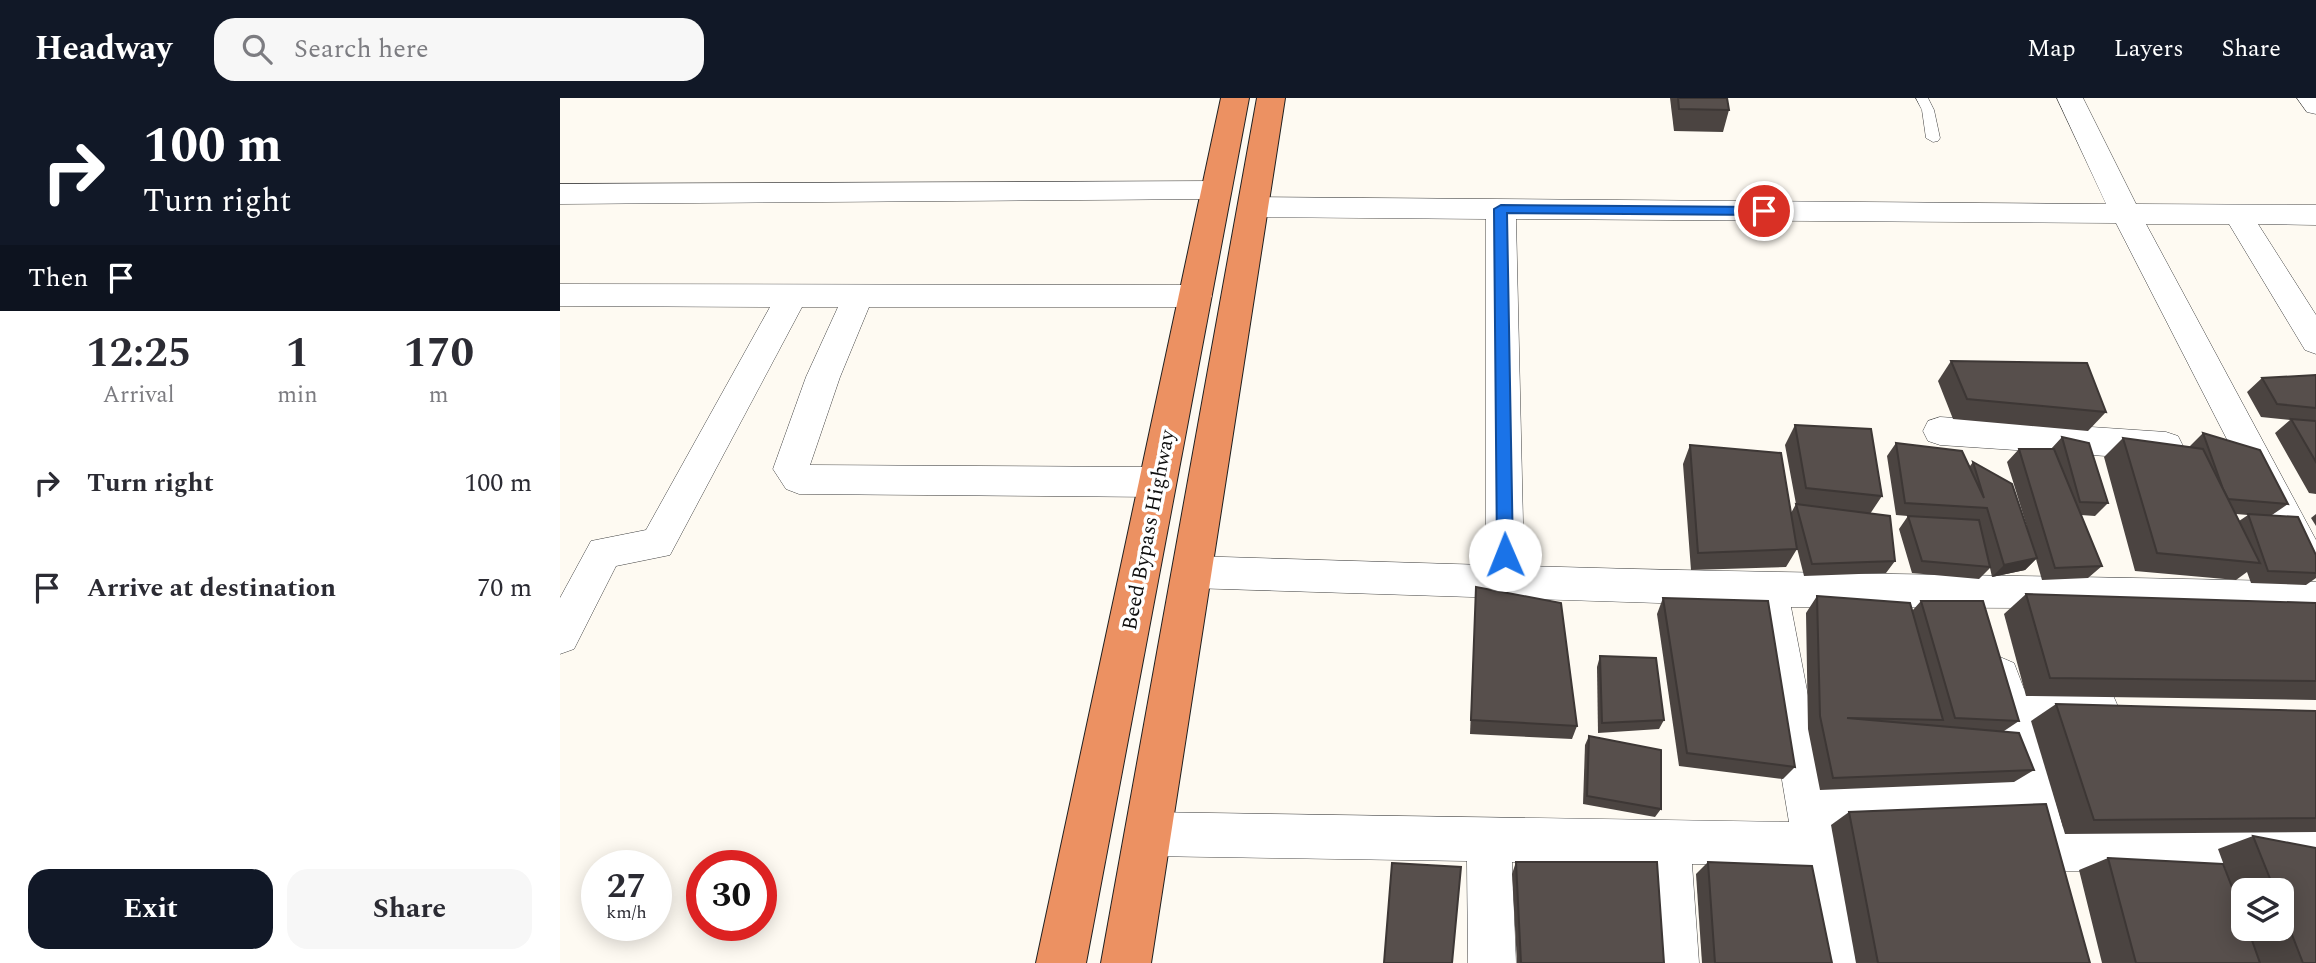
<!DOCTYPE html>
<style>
:root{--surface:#fff;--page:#f7f7f7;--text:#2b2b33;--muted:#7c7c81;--accent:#111827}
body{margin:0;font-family:Spectral,serif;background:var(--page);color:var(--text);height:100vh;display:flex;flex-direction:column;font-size:26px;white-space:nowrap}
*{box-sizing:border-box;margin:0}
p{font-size:23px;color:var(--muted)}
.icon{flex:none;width:38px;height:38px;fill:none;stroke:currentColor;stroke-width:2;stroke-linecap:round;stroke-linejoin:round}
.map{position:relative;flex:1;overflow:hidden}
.drawer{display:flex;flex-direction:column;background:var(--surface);width:560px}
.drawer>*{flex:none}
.top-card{background:#111827;color:#fff;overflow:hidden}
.fabs{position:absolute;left:1671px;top:780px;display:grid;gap:14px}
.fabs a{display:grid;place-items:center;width:63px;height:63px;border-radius:14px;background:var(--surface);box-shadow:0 4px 18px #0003;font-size:35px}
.speed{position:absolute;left:21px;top:752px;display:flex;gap:14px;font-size:35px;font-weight:700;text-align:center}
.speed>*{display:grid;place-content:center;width:91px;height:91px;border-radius:50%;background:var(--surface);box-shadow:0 4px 18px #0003;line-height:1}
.speed small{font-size:18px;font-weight:400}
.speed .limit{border:10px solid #d22;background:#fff;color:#111}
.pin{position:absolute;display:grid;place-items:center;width:60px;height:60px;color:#fff;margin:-30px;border:4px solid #fff;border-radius:50%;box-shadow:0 2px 7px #0007}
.me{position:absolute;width:77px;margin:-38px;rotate:359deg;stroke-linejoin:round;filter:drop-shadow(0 0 5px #0008)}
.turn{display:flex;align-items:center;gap:24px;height:147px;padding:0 28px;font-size:32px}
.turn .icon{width:91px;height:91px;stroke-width:2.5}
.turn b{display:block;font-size:49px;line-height:60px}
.then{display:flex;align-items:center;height:66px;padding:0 28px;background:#0003;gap:14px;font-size:26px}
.eta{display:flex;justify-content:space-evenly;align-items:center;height:119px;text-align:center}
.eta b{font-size:42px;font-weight:700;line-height:49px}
.action{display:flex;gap:14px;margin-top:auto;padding:14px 28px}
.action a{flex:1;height:80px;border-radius:21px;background:var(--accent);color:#fff;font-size:28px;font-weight:700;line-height:80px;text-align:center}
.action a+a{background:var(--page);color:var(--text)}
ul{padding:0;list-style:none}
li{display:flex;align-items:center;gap:21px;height:105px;padding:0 28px}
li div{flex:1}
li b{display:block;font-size:26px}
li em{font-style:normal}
header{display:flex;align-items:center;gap:42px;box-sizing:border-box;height:98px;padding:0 35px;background:var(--accent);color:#fff}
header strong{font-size:33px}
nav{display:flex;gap:38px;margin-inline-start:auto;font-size:24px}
.search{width:490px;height:63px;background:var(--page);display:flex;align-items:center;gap:18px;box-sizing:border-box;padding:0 24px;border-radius:21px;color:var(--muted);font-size:26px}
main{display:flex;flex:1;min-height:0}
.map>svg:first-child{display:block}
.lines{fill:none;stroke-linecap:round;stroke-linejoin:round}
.lane-casing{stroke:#424242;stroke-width:1}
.street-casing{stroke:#424242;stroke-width:1}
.highway-casing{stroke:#202020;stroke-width:2}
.lane{fill:#fff;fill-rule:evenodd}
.street{fill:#fff;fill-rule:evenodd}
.highway{fill:#ec9162;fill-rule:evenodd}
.wall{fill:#4b4441;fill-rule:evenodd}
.shaded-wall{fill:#3d3735}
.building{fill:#574f4c;stroke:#3d3735;stroke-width:2}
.route{fill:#1a73e8;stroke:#114b97;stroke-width:2}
.labels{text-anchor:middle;stroke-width:7;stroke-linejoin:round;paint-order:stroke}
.street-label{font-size:21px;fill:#0f0f0f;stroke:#fff}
</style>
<header>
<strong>Headway</strong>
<div class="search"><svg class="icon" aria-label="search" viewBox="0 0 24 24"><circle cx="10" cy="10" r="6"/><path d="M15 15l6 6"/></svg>Search here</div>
<nav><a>Map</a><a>Layers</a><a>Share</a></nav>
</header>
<main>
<section class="drawer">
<div class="top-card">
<div class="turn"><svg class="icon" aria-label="right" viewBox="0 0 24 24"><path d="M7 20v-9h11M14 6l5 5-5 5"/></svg><div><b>100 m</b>Turn right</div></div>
<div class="then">Then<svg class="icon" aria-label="arrive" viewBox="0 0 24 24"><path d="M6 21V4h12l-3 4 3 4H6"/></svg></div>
</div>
<div class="eta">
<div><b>12:25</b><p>Arrival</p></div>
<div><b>1</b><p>min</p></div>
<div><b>170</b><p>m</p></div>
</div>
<ul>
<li><svg class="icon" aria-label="right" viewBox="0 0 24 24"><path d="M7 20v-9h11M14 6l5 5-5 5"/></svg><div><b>Turn right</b></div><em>100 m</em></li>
<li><svg class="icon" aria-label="arrive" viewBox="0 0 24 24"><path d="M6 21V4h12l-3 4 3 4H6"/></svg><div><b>Arrive at destination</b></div><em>70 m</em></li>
</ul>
<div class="action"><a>Exit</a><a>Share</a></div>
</section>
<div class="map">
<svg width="1756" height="865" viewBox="0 0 1756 865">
<rect width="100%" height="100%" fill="#fefaf2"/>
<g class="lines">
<g class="lane-casing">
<polygon id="lane" points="1356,0 1368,0 1374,12 1380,40 1378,43 1373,44 1366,40 1362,12"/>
</g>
<g class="street-casing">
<g id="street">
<path d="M 1497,0 L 1523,0 L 1576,106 L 1756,107 L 1756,127 L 1698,126 L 1756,217 L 1756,256 L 1745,252 L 1669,126 L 1586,126 L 1756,442 L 1756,476 L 1748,479 L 1735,474 L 1556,125 L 956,121 L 964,468 C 1228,476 1492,477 1756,484 L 1756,518 L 1468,510 L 1231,509 L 1265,686 L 1446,680 L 1420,578 L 1426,565 L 1440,559 L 1454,565 L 1464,591 L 1539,592 L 1553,597 L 1559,611 L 1553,625 L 1539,630 L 1475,630 L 1503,729 L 1756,729 L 1756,773 L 1498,773 L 1488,777 L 1472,771 L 1457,723 L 1273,729 L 1300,865 L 1252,865 L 1236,768 L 1132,766 L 1139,865 L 1091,865 L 1087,766 L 952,764 L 956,865 L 908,865 L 907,763 L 587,758 L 571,752 L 565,736 L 571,720 L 587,714 L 1229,724 L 1193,508 L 631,490 L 618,486 L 612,474 L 618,462 L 631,458 L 926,467 L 926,121 L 693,119 L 683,116 L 678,109 L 683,102 L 693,99 L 1546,106 Z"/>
<polygon points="1737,0 1756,0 1756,16 1747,14"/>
<polygon points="657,83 667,85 671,92 667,99 657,101 0,106 0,86"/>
<polygon points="0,186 636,187 647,190 652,198 647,206 636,209 309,209 280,279 250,367 598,369 611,374 616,384 611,394 598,399 239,396 226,391 213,371 246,279 278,209 242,209 110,457 56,468 14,551 0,556 0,500 31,443 86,432 210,209 0,208"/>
<polygon points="1380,319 1606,334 1618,338 1623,348 1618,358 1606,362 1380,347 1368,343 1363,333 1368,323"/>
</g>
</g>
<g class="highway-casing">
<g id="highway">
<polygon points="661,0 689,0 526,865 476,865"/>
<polygon points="697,0 725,0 591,865 541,865"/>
</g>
</g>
<use href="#lane" class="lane"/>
<use href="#street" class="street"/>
<use href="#highway" class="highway"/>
</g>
<g class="wall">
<polygon points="1110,0 1167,0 1169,12 1163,34 1114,33"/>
<polygon points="1391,263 1546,314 1528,333 1393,321 1378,283"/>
<polygon points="1756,277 1756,396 1749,395 1715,335 1730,322 1701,319 1687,294 1702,280"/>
<polygon points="1235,327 1322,398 1310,416 1335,463 1326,475 1244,478 1236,446 1237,451 1226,469 1131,472 1123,366 1130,347 1231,415 1236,406 1225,347"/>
<path d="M 1643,335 L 1728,406 L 1712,417 L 1756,457 L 1756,480 L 1746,487 L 1691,485 L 1687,474 L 1676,482 L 1575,473 L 1544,359 L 1563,340 L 1629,349 ZM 1676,416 L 1688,417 L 1679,423 Z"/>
<polygon points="1502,339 1548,405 1535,418 1521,417 1542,468 1528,480 1482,482 1476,461 1465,472 1432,479 1430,470 1419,481 1352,475 1339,431 1348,418 1336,417 1327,358 1336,345 1410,368 1413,364 1467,429 1447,364 1459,351 1491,351"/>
<polygon points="1756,416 1756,428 1751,420"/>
<polygon points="916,489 1017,628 1012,641 910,636"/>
<polygon points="1466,496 1756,505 1756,602 1466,598 1444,516"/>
<polygon points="1257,498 1352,513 1361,503 1459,623 1444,633 1474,672 1454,684 1260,692 1248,631 1246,515"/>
<polygon points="1103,500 1235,669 1223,681 1119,668 1097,516"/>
<polygon points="1040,558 1104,622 1099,631 1038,635 1037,569"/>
<polygon points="1496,606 1756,613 1756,734 1505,736 1471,623"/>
<polygon points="1029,638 1101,711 1095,719 1023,706 1025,647"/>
<polygon points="1289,714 1530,865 1296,865 1271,727"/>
<path d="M 1693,738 L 1756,750 L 1756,865 L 1542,865 L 1519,772 L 1548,760 L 1663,766 L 1680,811 L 1658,751 ZM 1684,793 L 1722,793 L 1722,831 L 1684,831 Z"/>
<polygon points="956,764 1104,865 957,865 952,776"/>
<polygon points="1148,764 1272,865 1142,865 1136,776"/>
</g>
<polygon class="shaded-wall" points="1477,460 1465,472 1432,479 1444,467"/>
<g class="building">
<polygon points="1118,0 1167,0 1169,12 1119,11"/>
<polygon points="1391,263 1527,265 1546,314 1407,301"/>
<polygon points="1756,277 1756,310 1717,306 1702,280"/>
<polygon points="1731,321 1756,323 1756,364"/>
<polygon points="1235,327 1311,331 1322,398 1246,390"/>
<polygon points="1643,335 1700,352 1728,406 1668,401 1663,391"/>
<polygon points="1502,339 1529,345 1548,405 1520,404"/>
<polygon points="1563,340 1643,351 1700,465 1597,455"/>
<polygon points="1336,345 1402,353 1424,400 1413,364 1452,386 1477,460 1444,467 1427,410 1345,405"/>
<polygon points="1130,347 1221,355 1237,451 1138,455"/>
<polygon points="1459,351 1494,351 1542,468 1495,470"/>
<polygon points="1236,406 1330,418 1335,463 1252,466"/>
<polygon points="1688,416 1738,419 1756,457 1756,475 1708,473"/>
<polygon points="1348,418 1419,422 1430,469 1362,463"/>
<polygon points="916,489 1001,505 1017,628 911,622"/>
<polygon points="1466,496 1756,505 1756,583 1490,580"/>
<polygon points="1257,498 1350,505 1383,622 1287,620 1459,635 1474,672 1273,680 1260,618"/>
<polygon points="1103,500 1208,503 1235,669 1127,655"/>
<polygon points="1361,503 1423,503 1459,623 1395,620"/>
<polygon points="1040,558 1096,560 1104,622 1042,625"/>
<polygon points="1496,606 1756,613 1756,720 1534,722"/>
<polygon points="1029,638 1101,652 1101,711 1027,698"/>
<polygon points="1486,706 1530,865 1318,865 1289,714"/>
<polygon points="1693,738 1756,750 1756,865 1743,865 1722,811 1722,793 1715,793"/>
<polygon points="1548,760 1663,766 1684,820 1684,831 1688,831 1700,865 1576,865"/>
<polygon points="956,764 1097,764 1104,865 961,865"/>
<polygon points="1148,764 1252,768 1272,865 1155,865"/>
<polygon points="832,765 901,769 892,865 824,865"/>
</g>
<polygon class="route" points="941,107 1204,109 1210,113 1204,117 947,115 953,457 951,462 939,462 937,457 934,111"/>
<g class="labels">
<g class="street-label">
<text transform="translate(588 432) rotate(-79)" y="7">Beed Bypass Highway</text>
</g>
</g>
</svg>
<div class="fabs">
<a><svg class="icon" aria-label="layers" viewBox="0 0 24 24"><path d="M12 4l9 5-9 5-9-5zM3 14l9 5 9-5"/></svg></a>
</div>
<div class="speed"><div>27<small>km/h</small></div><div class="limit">30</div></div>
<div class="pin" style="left:1204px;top:113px;background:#d93025"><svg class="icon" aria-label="arrive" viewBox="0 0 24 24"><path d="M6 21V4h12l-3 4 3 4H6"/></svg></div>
<svg class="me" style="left:945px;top:457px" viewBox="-20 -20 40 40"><circle r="19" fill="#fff"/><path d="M0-13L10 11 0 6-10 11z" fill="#1a73e8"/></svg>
</div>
</main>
